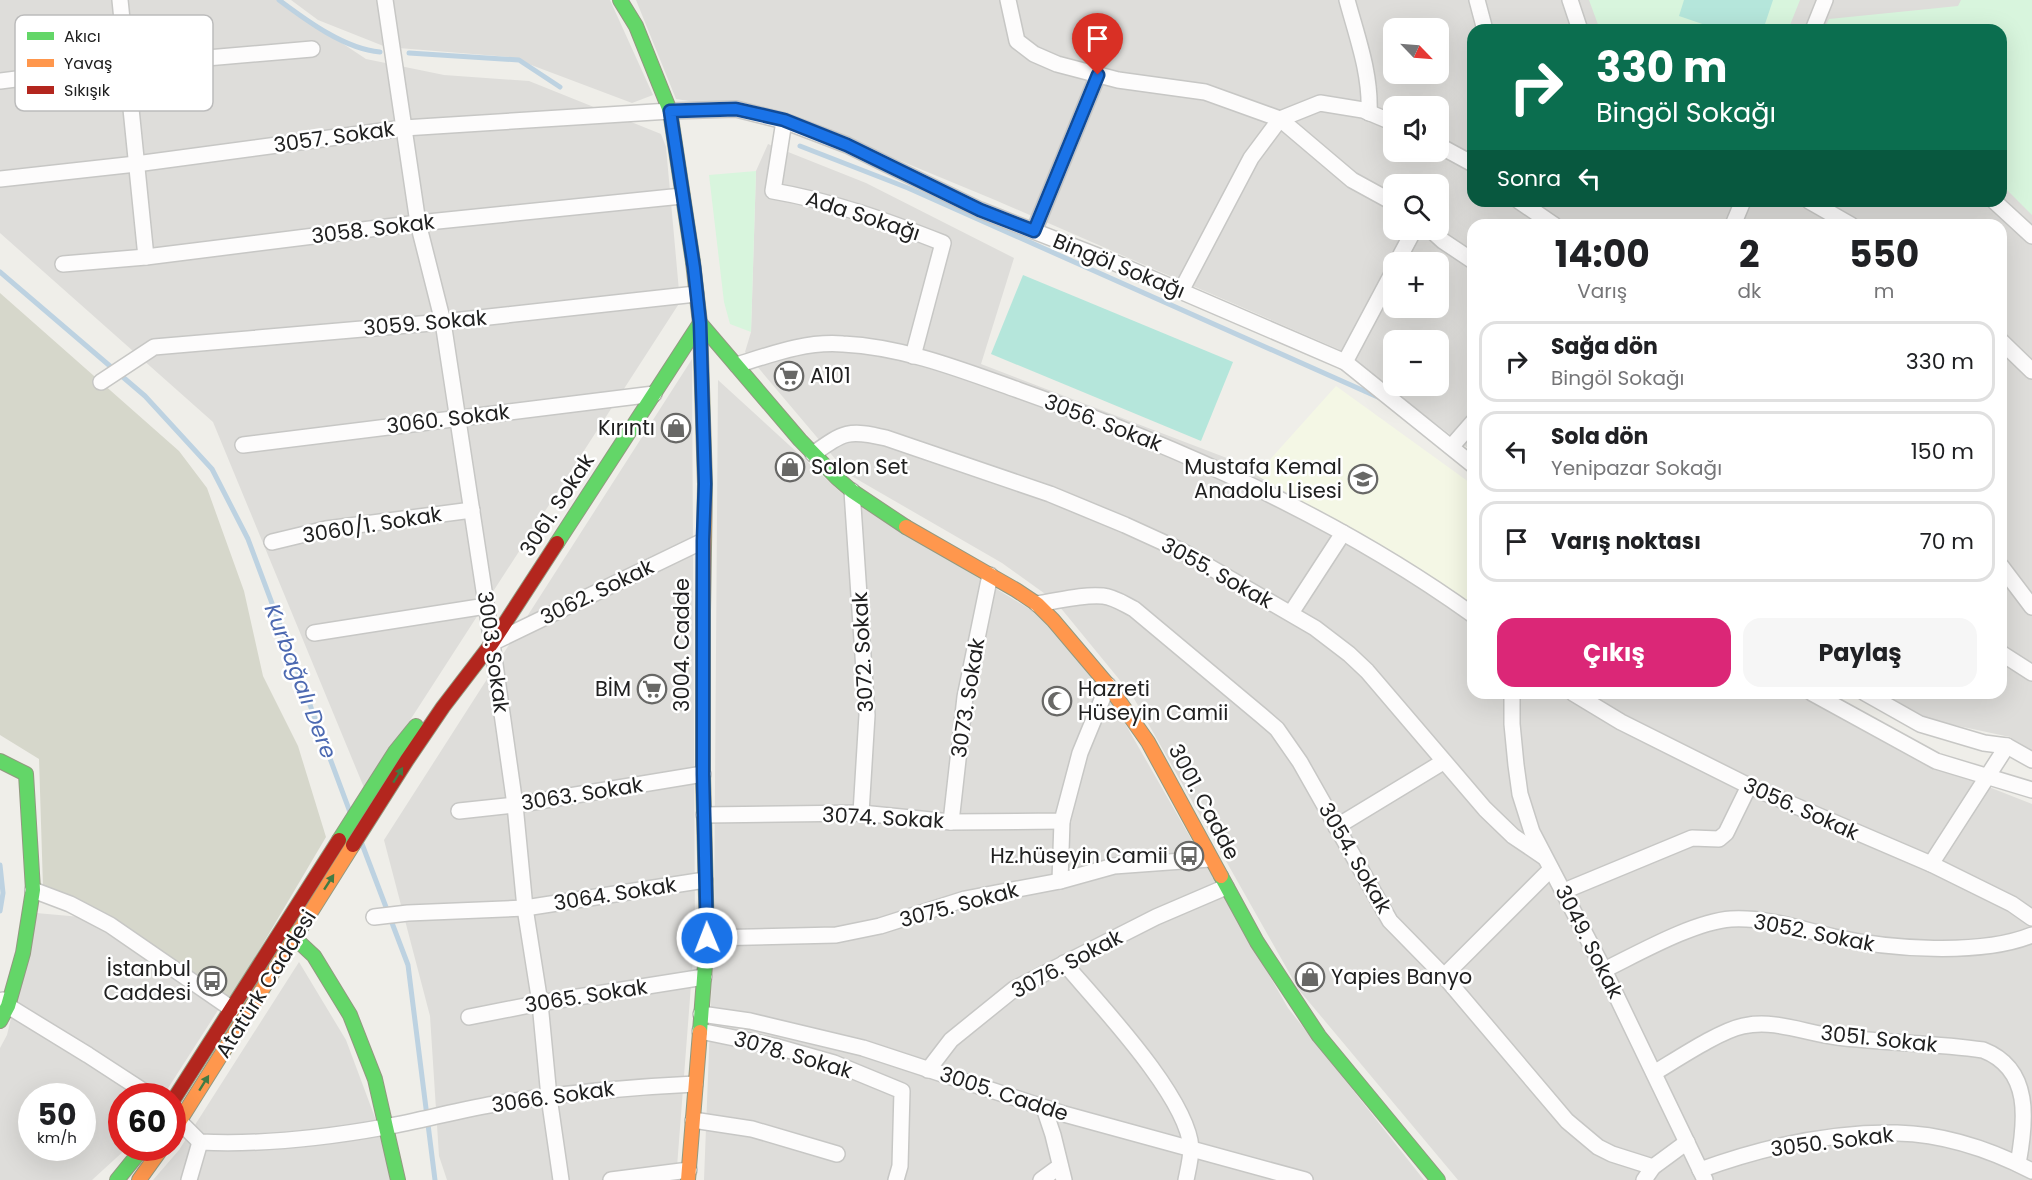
<!DOCTYPE html>
<html lang="tr">
<meta charset="utf-8">
<style>
:root{--surface:#fff;--page:#f6f6f6;--text:#202124;--muted:#757577;--line:#e0e0e0;--accent:#db2777}
body{margin:0;font-family:Poppins,sans-serif;background:var(--page);color:var(--text);height:100vh;display:flex;flex-direction:column;font-size:22px;white-space:nowrap}
*{box-sizing:border-box;margin:0}
p{font-size:20px;color:var(--muted)}
.icon{flex:none;width:33px;height:33px;fill:none;stroke:currentColor;stroke-width:2;stroke-linecap:round;stroke-linejoin:round}
.map{position:relative;flex:1;overflow:hidden}
.details{position:absolute;left:1467px;top:219px;width:540px;height:480px;display:flex;flex-direction:column;background:var(--surface);border-radius:18px;box-shadow:0 6px 24px #0002}
.details>*{flex:none}
.banner{position:absolute;left:1467px;top:24px;width:540px;height:183px;border-radius:18px;box-shadow:0 6px 24px #0002;background:#0b6e4f;color:#fff;overflow:hidden}
.needle{width:39px;rotate:115deg}
.buttons{position:absolute;left:1383px;top:18px;display:grid;gap:12px}
.buttons a{display:grid;place-items:center;width:66px;height:66px;border-radius:12px;background:var(--surface);box-shadow:0 6px 24px #0002;font-size:30px}
.speed{position:absolute;left:18px;top:1083px;display:flex;gap:12px;font-size:30px;font-weight:700;text-align:center}
.speed>*{display:grid;place-content:center;width:78px;height:78px;border-radius:50%;background:var(--surface);box-shadow:0 6px 24px #0002;line-height:1}
.speed small{font-size:15px;font-weight:400}
.speed .limit{border:9px solid #d22;background:#fff;color:#111}
.pin{position:absolute;display:grid;place-items:center;width:51px;height:51px;color:#fff;margin:-62px -26px;border-radius:50% 50% 50% 0;rotate:-45deg;box-shadow:0 0 6px #0007}
.pin .icon{rotate:45deg}
.me{position:absolute;width:66px;margin:-33px;rotate:359deg;stroke-linejoin:round;filter:drop-shadow(0 0 4px #0008)}
.turn{display:flex;align-items:center;gap:21px;height:126px;padding:0 30px;font-size:27px}
.turn .icon{width:78px;height:78px;stroke-width:2.5}
.turn b{display:block;font-size:42px;line-height:51px}
.then{display:flex;align-items:center;height:57px;padding:0 30px;background:#0003;gap:12px;font-size:22px}
.eta{display:flex;justify-content:space-evenly;align-items:center;height:102px;text-align:center}
.eta b{font-size:36px;font-weight:700;line-height:42px}
.action{display:flex;gap:12px;margin-top:auto;padding:12px 30px}
.action a{flex:1;height:69px;border-radius:18px;background:var(--accent);color:#fff;font-size:24px;font-weight:700;line-height:69px;text-align:center}
.action a+a{background:var(--page);color:var(--text)}
ul{padding:0;list-style:none}
li{display:flex;align-items:center;gap:18px;height:81px;margin:0 12px 9px;padding:0 18px;border:3px solid var(--line);border-radius:18px}
li div{flex:1}
li b{display:block;font-size:22px}
li em{font-style:normal}
.map>svg:first-child{display:block}
.residential{fill:#deddda;fill-rule:evenodd}
.education{fill:#f4f7e5}
.construction{fill:#d6d7cb}
.park{fill:#d8f5dd}
.pitch{fill:#b5e6db}
.lines{fill:none;stroke-linecap:round;stroke-linejoin:round}
.stream{stroke:#bdd2e1;stroke-width:5}
.street-casing{stroke:#c7c7c5;stroke-width:18}
.fast-casing{stroke:#929980;stroke-width:16}
.slow-casing{stroke:#929980;stroke-width:16}
.jam-casing{stroke:#929980;stroke-width:16}
.street{stroke:#fdfcfc;stroke-width:15}
.fast{stroke:#63d668;stroke-width:14}
.slow{stroke:#ff974d;stroke-width:14}
.jam{stroke:#b3261e;stroke-width:14}
.oneway{fill:#427b44}
.route-casing{stroke:#114b97;stroke-width:15}
.route{stroke:#1a73e8;stroke-width:10}
.labels{text-anchor:middle;stroke-width:5;stroke-linejoin:round;paint-order:stroke}
.street-label{font-size:21px;fill:#202020;stroke:#fff}
.poi-label{font-size:21px;fill:#202020;stroke:#fff;text-anchor:end}
.water-label{font-size:22px;font-style:italic;fill:#4c69b1;stroke:#fff}
.key{fill:#fff;stroke:#bcbcbc;stroke-width:1.5}
.key-label{font-size:16px;fill:#202020}
</style>
<div class="map">
<svg width="2032" height="1180" viewBox="0 0 2032 1180">
<rect width="100%" height="100%" fill="#efeee9"/>
<g class="residential">
<polygon points="0,0 277,0 366,59 444,75 529,81 661,134 666,147 680,302 365,790 213,422 0,233"/>
<polygon points="291,0 610,0 653,95 632,103 510,57 386,47 318,20"/>
<path d="M 636,0 L 2032,0 L 2032,755 L 2010,737 L 1926,719 L 1879,693 L 2001,693 L 2001,225 L 1473,225 L 1473,452 L 1338,349 L 995,200 L 797,118 L 676,99 ZM 1394,28 L 1438,28 L 1438,74 L 1394,74 ZM 1473,30 L 2001,30 L 2001,201 L 1473,201 ZM 1394,106 L 1438,106 L 1438,152 L 1394,152 ZM 1394,184 L 1438,184 L 1438,230 L 1394,230 ZM 1394,262 L 1438,262 L 1438,308 L 1394,308 ZM 1394,340 L 1438,340 L 1438,386 L 1394,386 Z"/>
<polygon points="768,144 866,183 1014,258 981,364 1232,460 1416,567 1473,604 1473,693 1815,693 1938,767 2032,804 2032,1180 1458,1180 1299,990 1132,695 1055,601 1002,563 848,474 745,352 751,332 756,171"/>
<polygon points="692,359 695,933 676,1180 447,1180 439,1156 430,1016 384,840"/>
<polygon points="718,380 848,499 1036,613 1111,699 1288,1008 1424,1180 704,1180 714,921"/>
<path d="M 36,913 L 81,917 L 220,1007 L 163,1096 L 122,1096 L 122,1148 L 127,1148 L 92,1180 L 0,1180 L 0,1048 L 7,1035 ZM 32,1096 L 82,1096 L 82,1148 L 32,1148 Z"/>
<polygon points="299,962 346,1040 383,1139 390,1180 153,1180 179,1150"/>
</g>
<polygon class="education" points="1336,386 1473,485 1473,604 1416,567 1256,475"/>
<polygon class="construction" points="0,293 179,451 207,488 244,591 263,676 298,746 326,837 231,998 100,912 43,887 39,759 0,735"/>
<g class="park">
<polygon points="1589,0 1800,0 1788,30 1600,30"/>
<polygon points="1961,0 2032,0 2032,215 2001,184 2001,30 1824,30 1829,19 1958,6"/>
<polygon points="756,171 751,332 730,324 724,302 709,175"/>
</g>
<g class="pitch">
<polygon points="1684,0 1773,0 1763,30 1720,30 1679,16"/>
<polygon points="1023,275 1233,362 1201,441 991,354"/>
</g>
<g class="lines">
<g class="stream">
<path d="M 279,0 C 307,21 345,49 380,52"/>
<polyline points="409,53 519,60 560,87"/>
<polyline points="800,146 908,188 1380,398"/>
<polyline points="0,272 145,396 212,469 248,539 350,812"/>
<polyline points="362,844 408,965 435,1180"/>
<polyline points="0,865 3,893 0,911"/>
</g>
<g class="street-casing">
<g id="street">
<polyline points="120,0 146,257"/>
<polyline points="385,0 418,223 443,322 492,643 515,805 525,908 540,1003 549,1097 561,1180"/>
<polyline points="1008,0 1017,41 1034,54 1057,64 1118,80 1205,92 1280,119 1352,180 1394,203"/>
<path d="M 1347,0 C 1357,37 1371,74 1369,113"/>
<polyline points="1477,0 1485,30"/>
<polyline points="1570,0 1580,30"/>
<polyline points="1813,30 1825,0"/>
<polyline points="0,81 126,65 312,49"/>
<path d="M 784,121 L 773,191 C 832,201 887,221 943,243 L 913,356"/>
<polyline points="1438,145 1473,164"/>
<polyline points="0,179 136,164 404,128 670,111 736,109 784,121 847,145 980,210 1113,262 1345,362 1473,465"/>
<polyline points="1519,201 1554,225"/>
<polyline points="1809,201 1851,225"/>
<polyline points="1994,201 2032,236"/>
<polyline points="1733,225 1743,201"/>
<polyline points="1431,230 1443,241 1473,261"/>
<polyline points="1034,231 1098,75"/>
<polyline points="1397,262 1414,230"/>
<polyline points="63,264 146,257 418,223 682,196"/>
<polyline points="1181,291 1251,158 1280,119 1320,103 1363,110 1394,123"/>
<polyline points="2001,341 2032,371"/>
<polyline points="1345,362 1394,270"/>
<path d="M 737,365 C 772,354 806,341 843,344 C 904,347 962,370 1018,390 C 1176,446 1337,517 1473,615"/>
<polyline points="101,382 154,347 443,322 696,294"/>
<polyline points="243,445 654,394"/>
<polyline points="1452,446 1473,422"/>
<path d="M 813,454 C 844,432 848,429 886,438 L 1050,494 L 1125,525 L 1182,551 L 1315,628 L 1349,654 L 1367,671 L 1485,809 L 1513,836 L 1544,857"/>
<polyline points="852,491 867,715 861,813"/>
<polyline points="272,542 326,529 472,510"/>
<polyline points="2001,566 2032,607"/>
<path d="M 1037,604 C 1058,601 1082,594 1103,596 C 1114,597 1124,604 1134,609 L 1262,716 L 1277,729 L 1300,762 L 1390,921 L 1444,976 L 1567,1121 L 1598,1147 L 1612,1154 L 1653,1167"/>
<polyline points="1291,613 1343,533"/>
<polyline points="314,633 486,606"/>
<polyline points="492,643 703,541"/>
<polyline points="2001,653 2032,673"/>
<polyline points="1512,693 1512,724 1516,765 1520,794 1532,832 1604,970 1705,1180"/>
<polyline points="1573,693 1621,722 1749,786 1931,864 2012,904 2032,918"/>
<polyline points="1812,693 1936,761 2032,790"/>
<polyline points="1865,693 1920,724 1984,743 2007,746 2032,760"/>
<polyline points="459,811 515,805 703,774"/>
<polyline points="704,815 861,813 951,822 1062,821 1080,753 1108,685"/>
<polyline points="951,822 965,697 990,575"/>
<polyline points="1336,827 1443,762"/>
<polyline points="1931,864 2007,746"/>
<polyline points="1060,881 1062,821"/>
<polyline points="33,890 70,904 110,925 232,1009"/>
<polyline points="1564,891 1692,838 1719,839 1726,833 1749,786"/>
<polyline points="374,917 408,913 525,908 705,880"/>
<polyline points="707,938 836,935 880,926 965,899 1060,881 1114,866 1210,859"/>
<path d="M 1064,963 C 1098,1003 1188,1097 1191,1148 C 1191,1158 1188,1170 1186,1180"/>
<path d="M 1604,970 C 1639,953 1693,922 1731,919 C 1766,917 1800,929 1834,937 C 1888,949 1980,956 2032,935"/>
<polyline points="1444,976 1551,869"/>
<polyline points="3,1000 8,1006 88,1055 151,1096"/>
<polyline points="701,1014 750,1021 863,1048 1064,1114 1305,1180"/>
<polyline points="469,1017 540,1003 704,977"/>
<polyline points="700,1031 774,1046 834,1063 902,1091 900,1166 896,1180"/>
<polyline points="928,1070 951,1040 1014,989 1156,917 1226,887"/>
<path d="M 1654,1073 C 1676,1060 1719,1031 1743,1026 C 1775,1019 1805,1033 1837,1037 C 1886,1043 1935,1043 1983,1050 C 2032,1069 2026,1121 2018,1164"/>
<polyline points="1044,1108 1053,1135 1064,1180"/>
<polyline points="693,1120 752,1129 837,1154"/>
<path d="M 180,1122 L 200,1142 C 263,1145 324,1138 385,1127 C 424,1120 462,1109 501,1103 C 565,1093 630,1087 695,1084"/>
<path d="M 1700,1170 C 1763,1147 1830,1132 1897,1133 C 1943,1134 1991,1150 2032,1171"/>
<polyline points="189,1180 200,1142"/>
<polyline points="611,1180 689,1170"/>
<polyline points="1041,1180 1060,1166"/>
<polyline points="1644,1180 1653,1167 1687,1142"/>
</g>
</g>
<g class="fast-casing">
<g id="fast">
<polyline points="620,0 636,26 670,111 693,262"/>
<polyline points="557,543 700,323 800,440 837,478 852,491 906,527"/>
<polyline points="0,761 26,774 33,890 23,953 8,1006 0,1021"/>
<polyline points="339,840 395,752 416,726"/>
<polyline points="1221,876 1257,942 1319,1036 1438,1180"/>
<polyline points="285,929 314,956 350,1015 375,1079 398,1180"/>
<polyline points="700,1032 707,938 703,774 703,611"/>
<polyline points="117,1180 143,1148"/>
</g>
</g>
<g class="slow-casing">
<g id="slow">
<polyline points="693,262 700,323 705,484 703,611"/>
<polyline points="906,527 1016,590 1037,604 1053,620 1108,685 1148,742 1221,876"/>
<polyline points="172,1133 353,845"/>
<polyline points="139,1180 162,1148"/>
<polyline points="688,1180 700,1032"/>
</g>
</g>
<g class="jam-casing">
<g id="jam">
<polyline points="353,845 407,760 443,707 492,643 557,543"/>
<polyline points="172,1102 339,840"/>
</g>
</g>
<use href="#street" class="street"/>
<use href="#fast" class="fast"/>
<use href="#slow" class="slow"/>
<use href="#jam" class="jam"/>
</g>
<defs><path id="oneway-solid" d="M-6-.8H1V-3.2L6.5 0L1 3.2V.8H-6Z" transform="scale(1.5)"/></defs>
<g class="oneway">
<use href="#oneway-solid" transform="translate(398 775) rotate(-58)"/>
<use href="#oneway-solid" transform="translate(329 882) rotate(-57)"/>
<use href="#oneway-solid" transform="translate(204 1083) rotate(-58)"/>
</g>
<g class="lines">
<g class="route-casing">
<polyline id="route" points="707,938 703,774 703,541 705,484 700,323 694,268 670,111 736,109 784,120 847,145 980,210 1034,231 1098,75"/>
</g>
<use href="#route" class="route"/>
</g>
<defs>
<g id="supermarket-ring" transform="scale(1.5)"><circle r="9.5" fill="#fff" stroke="#686866" stroke-width="1.5"/><path d="M-6-5.5h2.5l.6 2H6L4.5 2H-2.5L-4.4-4H-6ZM-1.5 3.2a1.3 1.3 0 1 0 .1 0ZM3 3.2a1.3 1.3 0 1 0 .1 0Z" fill="#686866"/></g>
<g id="shop-ring" transform="scale(1.5)"><circle r="9.5" fill="#fff" stroke="#686866" stroke-width="1.5"/><path d="M-5-2.5h2.3a2.7 3.5 0 0 1 5.4 0H5L5.5 6h-11ZM-1.5-2.5h3a1.5 2.3 0 0 0-3 0Z" fill="#686866"/></g>
<g id="school-ring" transform="scale(1.5)"><circle r="9.5" fill="#fff" stroke="#686866" stroke-width="1.5"/><path d="M0-5L7-2L0 1L-7-2ZM-4 1L0 2.5L4 1V4Q0 6-4 4Z" fill="#686866"/></g>
<g id="mosque-ring" transform="scale(1.5)"><circle r="9.5" fill="#fff" stroke="#686866" stroke-width="1.5"/><path d="M3.5-4.9A6 6 0 1 0 3.5 4.9A5 5 0 1 1 3.5-4.9Z" fill="#686866"/></g>
<g id="bus-ring" transform="scale(1.5)"><circle r="9.5" fill="#fff" stroke="#686866" stroke-width="1.5"/><path d="M-5-6H5V4H4V6H2V4H-2V6H-4V4H-5ZM-3.5-4V0h7V-4ZM-3.5 1.2v1.5H-2V1.2ZM2 1.2v1.5H3.5V1.2Z" fill="#686866"/></g>
</defs>
<g fill-rule="evenodd">
<use href="#supermarket-ring" x="789" y="376"/>
<use href="#shop-ring" x="676" y="428"/>
<use href="#shop-ring" x="790" y="467"/>
<use href="#school-ring" x="1363" y="479"/>
<use href="#supermarket-ring" x="652" y="689"/>
<use href="#mosque-ring" x="1057" y="701"/>
<use href="#bus-ring" x="1189" y="856"/>
<use href="#shop-ring" x="1310" y="977"/>
<use href="#bus-ring" x="212" y="981"/>
</g>
<g class="labels">
<g class="street-label">
<text transform="translate(334 137) rotate(-8)" y="7">3057. Sokak</text>
<text transform="translate(863 216) rotate(18)" y="7">Ada Sokağı</text>
<text transform="translate(373 229) rotate(-7)" y="7">3058. Sokak</text>
<text transform="translate(1119 266) rotate(22)" y="7">Bingöl Sokağı</text>
<text transform="translate(425 323) rotate(-5)" y="7">3059. Sokak</text>
<text transform="translate(448 419) rotate(-7)" y="7">3060. Sokak</text>
<text transform="translate(1103 423) rotate(21)" y="7">3056. Sokak</text>
<text transform="translate(557 505) rotate(-57)" y="7">3061. Sokak</text>
<text transform="translate(372 525) rotate(-9)" y="7">3060/1. Sokak</text>
<text transform="translate(1217 573) rotate(29)" y="7">3055. Sokak</text>
<text transform="translate(597 592) rotate(-26)" y="7">3062. Sokak</text>
<text transform="translate(682 645) rotate(-90)" y="7">3004. Cadde</text>
<text transform="translate(493 652) rotate(82)" y="7">3003. Sokak</text>
<text transform="translate(863 652) rotate(-93)" y="7">3072. Sokak</text>
<text transform="translate(968 698) rotate(-81)" y="7">3073. Sokak</text>
<text transform="translate(582 794) rotate(-9)" y="7">3063. Sokak</text>
<text transform="translate(1204 802) rotate(62)" y="7">3001. Cadde</text>
<text transform="translate(1801 809) rotate(24)" y="7">3056. Sokak</text>
<text transform="translate(883 818) rotate(3)" y="7">3074. Sokak</text>
<text transform="translate(1355 858) rotate(60)" y="7">3054. Sokak</text>
<text transform="translate(615 894) rotate(-9)" y="7">3064. Sokak</text>
<text transform="translate(959 905) rotate(-15)" y="7">3075. Sokak</text>
<text transform="translate(1814 933) rotate(11)" y="7">3052. Sokak</text>
<text transform="translate(1589 942) rotate(63)" y="7">3049. Sokak</text>
<text transform="translate(1067 964) rotate(-28)" y="7">3076. Sokak</text>
<text transform="translate(266 984) rotate(-58)" y="7">Atatürk Caddesi</text>
<text transform="translate(586 996) rotate(-9)" y="7">3065. Sokak</text>
<text transform="translate(1879 1039) rotate(6)" y="7">3051. Sokak</text>
<text transform="translate(793 1055) rotate(16)" y="7">3078. Sokak</text>
<text transform="translate(1004 1094) rotate(18)" y="7">3005. Cadde</text>
<text transform="translate(553 1097) rotate(-8)" y="7">3066. Sokak</text>
<text transform="translate(1832 1142) rotate(-7)" y="7">3050. Sokak</text>
</g>
<g class="poi-label">
<text x="810" y="383" text-anchor="start">A101</text>
<text x="655" y="435">Kırıntı</text>
<text x="811" y="474" text-anchor="start">Salon Set</text>
<text x="1342" y="474">Mustafa Kemal<tspan x="1342" dy="24">Anadolu Lisesi</tspan></text>
<text x="631" y="696">BİM</text>
<text x="1078" y="696" text-anchor="start">Hazreti<tspan x="1078" dy="24">Hüseyin Camii</tspan></text>
<text x="1168" y="863">Hz.hüseyin Camii</text>
<text x="191" y="976">İstanbul<tspan x="191" dy="24">Caddesi̇</tspan></text>
<text x="1331" y="984" text-anchor="start">Yapies Banyo</text>
</g>
<g class="water-label">
<text transform="translate(301 681) rotate(69)" y="8">Kurbağalı Dere</text>
</g>
</g>
<rect x="15" y="15" width="198" height="96" rx="9" class="key"/>
<rect x="27" y="32" width="27" height="8" fill="#63d668"/>
<rect x="27" y="59" width="27" height="8" fill="#ff974d"/>
<rect x="27" y="86" width="27" height="8" fill="#b3261e"/>
<g class="key-label">
<text x="64" y="42">Akıcı</text>
<text x="64" y="69">Yavaş</text>
<text x="64" y="96">Sıkışık</text>
</g>
</svg>
<div class="buttons">
<a><svg class="needle" viewBox="-14 -14 28 28"><path d="M0-13l5 13h-10z" fill="#e53935"/><path d="M0 13l5-13h-10z" fill="#757577"/></svg></a>
<a><svg class="icon" aria-label="sound" viewBox="0 0 24 24"><path d="M4 9h4l5-4v14l-5-4H4zM17 9q2 3 0 6"/></svg></a>
<a><svg class="icon" aria-label="search" viewBox="0 0 24 24"><circle cx="10" cy="10" r="6"/><path d="M15 15l6 6"/></svg></a>
<a>+</a>
<a>−</a>
</div>
<div class="speed"><div>50<small>km/h</small></div><div class="limit">60</div></div>
<div class="pin" style="left:1098px;top:75px;background:#d93025"><svg class="icon" aria-label="arrive" viewBox="0 0 24 24"><path d="M6 21V4h12l-3 4 3 4H6"/></svg></div>
<svg class="me" style="left:707px;top:938px" viewBox="-20 -20 40 40"><circle r="17" fill="#1a73e8" stroke="#fff" stroke-width="3"/><path d="M0-11L8 9 0 5-8 9z" fill="#fff"/></svg>
<div class="banner">
<div class="turn"><svg class="icon" aria-label="right" viewBox="0 0 24 24"><path d="M7 20v-9h11M14 6l5 5-5 5"/></svg><div><b>330 m</b>Bingöl Sokağı</div></div>
<div class="then">Sonra<svg class="icon" aria-label="left" viewBox="0 0 24 24"><path d="M17 20v-9H6M10 6l-5 5 5 5"/></svg></div>
</div>
<section class="details">
<div class="eta">
<div><b>14:00</b><p>Varış</p></div>
<div><b>2</b><p>dk</p></div>
<div><b>550</b><p>m</p></div>
</div>
<ul>
<li><svg class="icon" aria-label="right" viewBox="0 0 24 24"><path d="M7 20v-9h11M14 6l5 5-5 5"/></svg><div><b>Sağa dön</b><p>Bingöl Sokağı</p></div><em>330 m</em></li>
<li><svg class="icon" aria-label="left" viewBox="0 0 24 24"><path d="M17 20v-9H6M10 6l-5 5 5 5"/></svg><div><b>Sola dön</b><p>Yenipazar Sokağı</p></div><em>150 m</em></li>
<li><svg class="icon" aria-label="arrive" viewBox="0 0 24 24"><path d="M6 21V4h12l-3 4 3 4H6"/></svg><div><b>Varış noktası</b></div><em>70 m</em></li>
</ul>
<div class="action"><a>Çıkış</a><a>Paylaş</a></div>
</section>
</div>
